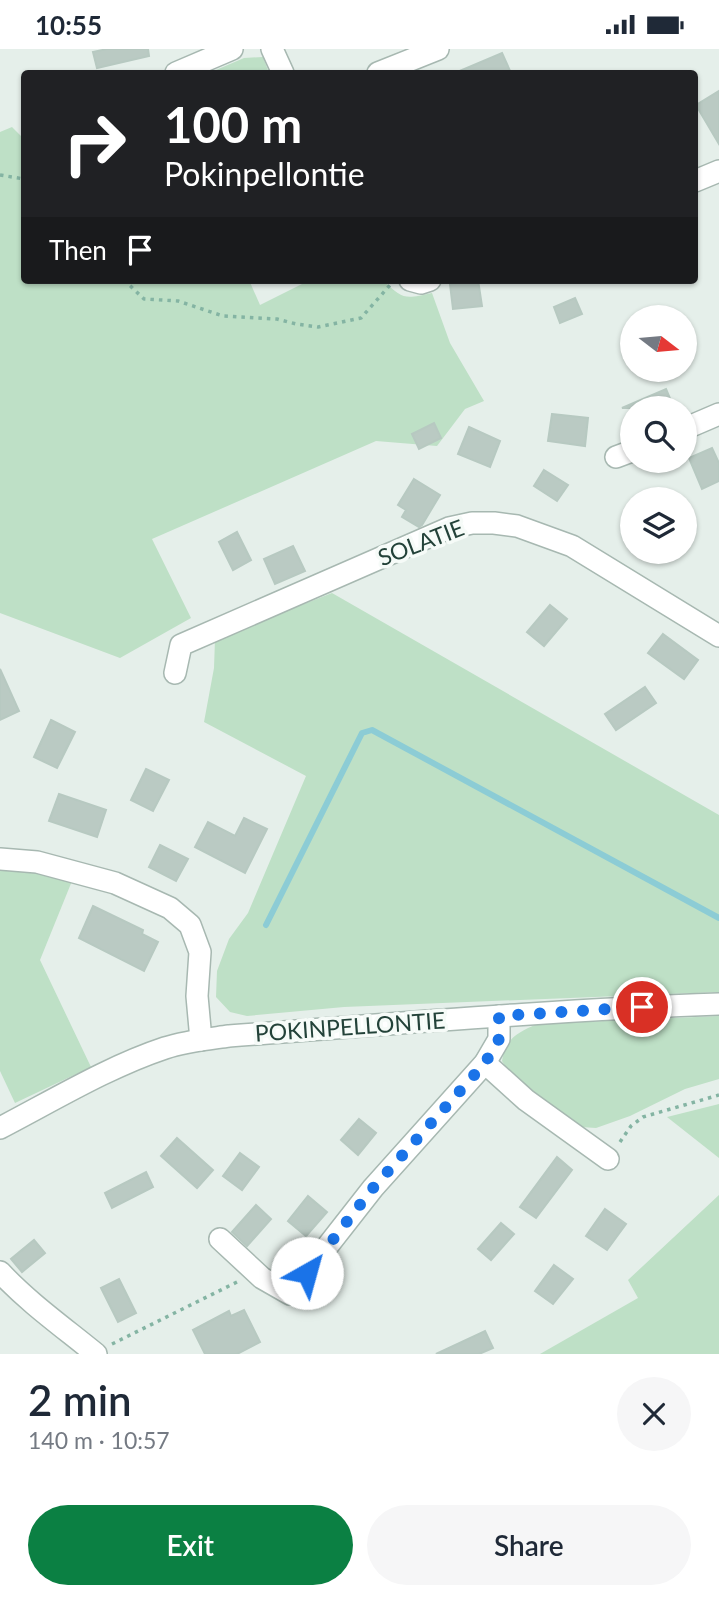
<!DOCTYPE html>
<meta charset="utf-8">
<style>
:root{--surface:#fff;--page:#f6f6f7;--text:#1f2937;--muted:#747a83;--accent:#0b8043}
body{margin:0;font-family:Lato,sans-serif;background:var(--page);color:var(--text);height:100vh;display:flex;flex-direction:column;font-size:26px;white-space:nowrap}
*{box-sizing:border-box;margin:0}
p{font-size:23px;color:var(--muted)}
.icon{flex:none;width:38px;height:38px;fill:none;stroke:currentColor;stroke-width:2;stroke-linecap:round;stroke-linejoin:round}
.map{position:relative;height:1305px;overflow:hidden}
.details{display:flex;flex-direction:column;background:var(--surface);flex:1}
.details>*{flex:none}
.banner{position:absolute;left:21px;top:21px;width:677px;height:214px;border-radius:7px;box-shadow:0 2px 5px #0004;background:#202124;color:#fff;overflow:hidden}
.needle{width:46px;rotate:106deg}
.fabs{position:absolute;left:620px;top:256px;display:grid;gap:14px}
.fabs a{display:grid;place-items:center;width:77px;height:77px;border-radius:50%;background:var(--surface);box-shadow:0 2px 5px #0004;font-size:35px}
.pin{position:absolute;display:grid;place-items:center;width:60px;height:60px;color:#fff;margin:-30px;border:4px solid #fff;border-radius:50%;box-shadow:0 2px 7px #0007}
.me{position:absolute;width:77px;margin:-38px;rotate:38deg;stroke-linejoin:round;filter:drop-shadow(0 0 5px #0008)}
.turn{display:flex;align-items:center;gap:24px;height:147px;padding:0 28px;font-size:32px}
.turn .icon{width:91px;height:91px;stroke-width:2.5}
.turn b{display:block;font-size:49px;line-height:60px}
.then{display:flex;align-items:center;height:66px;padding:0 28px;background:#0003;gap:14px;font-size:26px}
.round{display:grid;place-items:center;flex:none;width:74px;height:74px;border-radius:37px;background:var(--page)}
.summary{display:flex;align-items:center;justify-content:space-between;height:119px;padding:0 28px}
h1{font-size:42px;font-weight:600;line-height:52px}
.action{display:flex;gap:14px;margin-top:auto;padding:14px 28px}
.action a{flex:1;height:80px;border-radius:42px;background:var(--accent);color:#fff;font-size:28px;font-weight:600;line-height:80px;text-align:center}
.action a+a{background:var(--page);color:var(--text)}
.status{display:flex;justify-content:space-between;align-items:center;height:49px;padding:0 35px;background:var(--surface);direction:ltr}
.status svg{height:19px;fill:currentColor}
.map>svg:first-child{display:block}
.green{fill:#bee0c6}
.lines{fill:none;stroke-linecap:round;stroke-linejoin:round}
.stream{stroke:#8cccd5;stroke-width:6}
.building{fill:#bacac3;stroke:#b7c9c1;stroke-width:2}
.street-casing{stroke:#a7b8b1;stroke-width:24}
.path{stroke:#84b4a3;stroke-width:3.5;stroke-dasharray:3.5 5;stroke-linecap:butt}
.street{stroke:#fff;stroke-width:21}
.route{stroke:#1a73e8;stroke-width:12;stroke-dasharray:0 21.6}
.labels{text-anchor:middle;stroke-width:7;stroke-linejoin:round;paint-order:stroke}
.street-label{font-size:23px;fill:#234239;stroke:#f6fbf8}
</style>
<div class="status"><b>10:55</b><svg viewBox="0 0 49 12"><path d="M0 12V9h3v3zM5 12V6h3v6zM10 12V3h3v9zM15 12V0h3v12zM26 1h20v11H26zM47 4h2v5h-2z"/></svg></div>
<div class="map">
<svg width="719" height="1305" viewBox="0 0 719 1305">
<rect width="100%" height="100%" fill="#e5efea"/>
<g class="green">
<polygon points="263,8 269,24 209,24 244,9"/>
<path d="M 12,78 L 24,90 L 24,231 L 249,231 L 260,256 L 310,231 L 383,231 C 403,251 405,250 432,244 L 450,294 L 484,352 L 465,360 L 437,397 L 376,392 L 152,490 L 191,569 L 120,609 L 0,564 L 0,83 Z"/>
<polygon points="332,544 719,766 719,943 344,958 247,967 230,963 216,948 217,922 229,890 248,864 306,727 204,673 214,619 215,590"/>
<polygon points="0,819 51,826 72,832 40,911 91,1018 15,1054 0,1022"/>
<path d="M 719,967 L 719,1030 L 685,1040 L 630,1067 L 596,1079 L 581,1078 L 511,1026 L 502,1012 C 506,989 517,984 537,975 Z"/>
<polygon points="719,1055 719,1109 667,1068"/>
<polygon points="719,1146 719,1305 540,1305 638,1249 628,1231"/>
</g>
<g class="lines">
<polyline class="stream" points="266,876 362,684 372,681 719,869"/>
</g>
<g class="building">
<polygon points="107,0 148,0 149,7 97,19 93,3"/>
<polygon points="502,4 511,24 455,24"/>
<polygon points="719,42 719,95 696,56"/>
<polygon points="478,231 482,257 453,260 450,235"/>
<polygon points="575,249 582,265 560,274 554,258"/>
<polygon points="666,340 674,359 622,359"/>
<polygon points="552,365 588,369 585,397 548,392"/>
<polygon points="434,374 441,389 419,400 412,385"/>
<polygon points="469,378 500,392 490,418 458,405"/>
<polygon points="712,399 719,414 719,432 702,440 689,409"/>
<polygon points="544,421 568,436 557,452 534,437"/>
<polygon points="414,430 440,446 422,476 419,478 402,468 406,461 398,456"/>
<polygon points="237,483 251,511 233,521 219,493"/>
<polygon points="293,497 305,522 275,535 264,510"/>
<polygon points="550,556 567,570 544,597 527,583"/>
<polygon points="663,585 698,611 684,630 648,604"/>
<polygon points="0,620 19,662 0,671"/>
<polygon points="645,638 656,654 616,681 605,665"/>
<polygon points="51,671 75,683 57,719 34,708"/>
<polygon points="146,720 169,731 153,762 131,751"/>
<polygon points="59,745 106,761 97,788 49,772"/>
<polygon points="244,769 267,780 245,824 195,798 208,773 235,787"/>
<polygon points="160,796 188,810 176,832 149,818"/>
<polygon points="93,857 143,881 142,885 158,893 144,922 79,889"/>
<polygon points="359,1070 376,1084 358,1106 341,1091"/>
<polygon points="177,1089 213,1121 197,1139 161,1107"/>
<polygon points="240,1104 259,1118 242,1141 223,1127"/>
<polygon points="557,1108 572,1121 536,1169 520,1158"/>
<polygon points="146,1123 153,1138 112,1159 105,1144"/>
<polygon points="308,1147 327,1163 306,1187 288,1172"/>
<polygon points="256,1156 271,1170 247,1197 232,1183"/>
<polygon points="605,1160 626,1175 607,1201 586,1187"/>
<polygon points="501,1174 514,1185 491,1211 478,1200"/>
<polygon points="34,1191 45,1204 22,1223 11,1210"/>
<polygon points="554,1216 573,1230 553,1255 535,1242"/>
<polygon points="119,1230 136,1264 118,1273 101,1239"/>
<polygon points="244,1261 260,1293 237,1305 205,1305 193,1281 229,1262 231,1267"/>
<polygon points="485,1282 493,1299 479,1305 436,1305"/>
</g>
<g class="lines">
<g class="street-casing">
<g id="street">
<polyline points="272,0 283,24"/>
<polyline points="176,24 232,0"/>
<polyline points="378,24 438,0"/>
<polyline points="695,132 719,122"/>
<polyline points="410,231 421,234 430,231"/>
<polyline points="684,380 719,365"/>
<polyline points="616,408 632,402"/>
<polyline points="175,624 181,596 449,479 472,474 494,474 517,477 572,497 719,587"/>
<polyline points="0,810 37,813 115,834 170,859 190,876 200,903 197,947 201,991"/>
<polyline points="485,1014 526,1051 608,1110"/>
<path d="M 0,1079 C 54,1051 108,1018 165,999 C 186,992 208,990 229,987 C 392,975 555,961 719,955"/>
<polyline points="220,1190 262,1229 290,1245 373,1139 485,1014 499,990 499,967"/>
<path d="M 0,1223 C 29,1254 63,1278 96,1305"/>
</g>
</g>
<g class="path">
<polyline points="0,126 24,130"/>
<polyline points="124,231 144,250 178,252 223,267 277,270 296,275 318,278 361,269 391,235"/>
<polyline points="620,1093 631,1077 643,1068 719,1046"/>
<polyline points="112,1295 237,1233"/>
</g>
<use href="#street" class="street"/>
</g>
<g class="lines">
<polyline class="route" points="307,1224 373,1139 485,1014 499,990 499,967 642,958"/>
</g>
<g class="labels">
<g class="street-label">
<text transform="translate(421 494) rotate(-21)" y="8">SOLATIE</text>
<text transform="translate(350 978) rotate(-4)" y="8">POKINPELLONTIE</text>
</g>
</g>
</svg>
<div class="fabs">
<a><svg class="needle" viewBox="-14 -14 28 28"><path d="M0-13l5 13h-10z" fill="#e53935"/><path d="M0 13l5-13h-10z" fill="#747a83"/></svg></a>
<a><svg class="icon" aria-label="search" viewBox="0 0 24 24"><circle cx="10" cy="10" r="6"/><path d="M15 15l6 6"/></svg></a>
<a><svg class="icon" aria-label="layers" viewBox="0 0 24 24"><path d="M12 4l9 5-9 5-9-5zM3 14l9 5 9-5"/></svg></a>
</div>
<div class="pin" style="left:642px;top:958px;background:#d93025"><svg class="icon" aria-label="arrive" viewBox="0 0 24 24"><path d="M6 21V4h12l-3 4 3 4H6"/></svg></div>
<svg class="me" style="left:307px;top:1224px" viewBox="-20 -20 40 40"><circle r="19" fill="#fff"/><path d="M0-13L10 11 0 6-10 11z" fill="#1a73e8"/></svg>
<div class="banner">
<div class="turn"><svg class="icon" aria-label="right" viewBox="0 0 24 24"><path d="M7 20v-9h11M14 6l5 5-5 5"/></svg><div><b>100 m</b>Pokinpellontie</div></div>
<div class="then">Then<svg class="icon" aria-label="arrive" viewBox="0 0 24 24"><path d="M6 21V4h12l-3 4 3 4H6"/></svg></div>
</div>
</div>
<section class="details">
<div class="summary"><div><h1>2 min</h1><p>140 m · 10:57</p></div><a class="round"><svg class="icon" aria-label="close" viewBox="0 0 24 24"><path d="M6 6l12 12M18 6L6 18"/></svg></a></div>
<div class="action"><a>Exit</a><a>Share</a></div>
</section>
